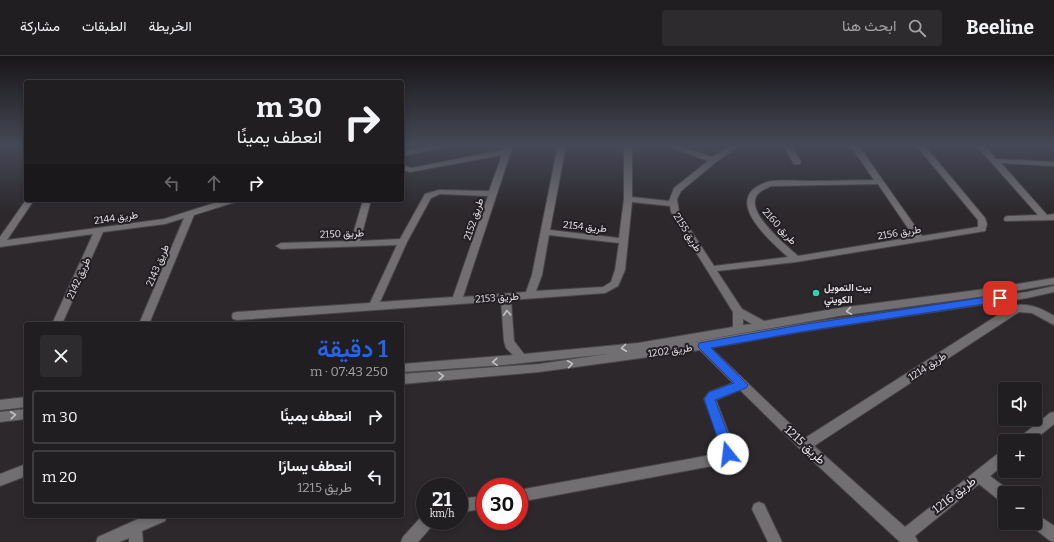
<!DOCTYPE html>
<html lang="ar">
<meta charset="utf-8">
<style>
:root{--surface:#211e21;--page:#2d2b2e;--text:#f1f3f6;--muted:#a2a2a5;--line:#3e3c3f;--accent:#2563eb}
body{margin:0;font-family:Bitter,Vazirmatn,serif;background:var(--page);color:var(--text);direction:rtl;height:100vh;display:flex;flex-direction:column;font-size:15px;white-space:nowrap}
*{box-sizing:border-box;margin:0}
p{font-size:13px;color:var(--muted)}
.icon{flex:none;width:22px;height:22px;fill:none;stroke:currentColor;stroke-width:2;stroke-linecap:round;stroke-linejoin:round}
.map{position:relative;flex:1;overflow:hidden;direction:ltr}
.drawer{position:absolute;left:24px;top:266px;width:380px;height:196px;display:flex;flex-direction:column;background:var(--surface);border-radius:4px;box-shadow:0 2px 6px #0003,0 0 0 1px var(--line);direction:rtl}
.drawer>*{flex:none}
.banner{position:absolute;left:24px;top:24px;width:380px;height:122px;border-radius:4px;box-shadow:0 2px 6px #0003,0 0 0 1px var(--line);direction:rtl;background:#211e21;color:var(--text);overflow:hidden}
.fabs{position:absolute;left:998px;top:326px;display:grid;gap:8px}
.fabs a{display:grid;place-items:center;width:44px;height:44px;border-radius:4px;background:var(--surface);box-shadow:0 2px 6px #0003,0 0 0 1px var(--line);font-size:20px}
.speed{position:absolute;left:416px;top:422px;display:flex;gap:8px;font-size:20px;font-weight:700;text-align:center}
.speed>*{display:grid;place-content:center;width:52px;height:52px;border-radius:50%;background:var(--surface);box-shadow:0 2px 6px #0003,0 0 0 1px var(--line);line-height:1}
.speed small{font-size:10px;font-weight:400}
.speed .limit{border:6px solid #d22;background:#fff;color:#111}
.pin{position:absolute;display:grid;place-items:center;width:34px;height:34px;color:#fff;margin:-17px;border-radius:8px;box-shadow:0 2px 6px #0006}
.me{position:absolute;width:44px;margin:-22px;rotate:344deg;stroke-linejoin:round;filter:drop-shadow(0 0 3px #0008)}
.turn{display:flex;align-items:center;gap:14px;height:84px;padding:0 16px;font-size:18px}
.turn .icon{width:52px;height:52px;stroke-width:2.5}
.turn b{display:block;font-size:28px;line-height:34px}
.lanes{display:flex;align-items:center;height:38px;padding:0 16px;background:#0003;justify-content:center;gap:20px;direction:ltr}
.lanes .off{opacity:.35}
.round{display:grid;place-items:center;flex:none;width:42px;height:42px;border-radius:4px;background:var(--page)}
.head{display:flex;align-items:center;justify-content:space-between;height:68px;padding:0 16px}
h1{font-size:24px;font-weight:600;line-height:30px;color:var(--accent)}
ul{padding:0;list-style:none}
li{display:flex;align-items:center;gap:12px;height:54px;margin:0 8px 6px;padding:0 8px;border:2px solid var(--line);border-radius:4px}
li div{flex:1}
li b{display:block;font-size:15px}
li em{font-style:normal}
header{display:flex;align-items:center;gap:24px;box-sizing:border-box;height:56px;padding:0 20px;background:var(--surface);border-bottom:1px solid var(--line)}
header strong{font-size:19px}
nav{display:flex;gap:22px;margin-inline-start:auto;font-size:14px}
.search{width:280px;height:36px;background:var(--page);display:flex;align-items:center;gap:10px;box-sizing:border-box;padding:0 14px;border-radius:4px;color:var(--muted);font-size:15px}
.map>svg:first-child{display:block}
.lines{fill:none;stroke-linecap:round;stroke-linejoin:round}
.minor-casing{stroke:#49464a;stroke-width:2}
.minor{fill:#716f71;fill-rule:evenodd}
.oneway{stroke:#c2c0c2}
.route{fill:#2563eb;stroke:#184099}
.poi-dot{fill:#2dd5ab;stroke:#221e23;stroke-width:1.5}
.labels{text-anchor:middle;stroke-width:4;stroke-linejoin:round;paint-order:stroke}
.street-label{font-size:10px;fill:#e4e2e5;stroke:#221e23}
.poi-label{font-size:10px;font-weight:bold;fill:#e4e2e5;stroke:#221e23;text-anchor:start}
.near-street-label{font-size:12px;fill:#e4e2e5;stroke:#221e23}
</style>
<header>
<strong>Beeline</strong>
<div class="search"><svg class="icon" aria-label="search" viewBox="0 0 24 24"><circle cx="10" cy="10" r="6"/><path d="M15 15l6 6"/></svg>ابحث هنا</div>
<nav><a>الخريطة</a><a>الطبقات</a><a>مشاركة</a></nav>
</header>
<div class="map">
<svg width="1054" height="486" viewBox="0 0 1054 486">
<rect width="100%" height="100%" fill="#2c282c"/>
<g class="lines">
<g class="minor-casing">
<g id="minor">
<polygon points="433,89 446,89 445,91 402,100 402,96"/>
<path d="M 505,89 L 513,89 L 463,241 L 526,236 L 532,219 L 558,89 L 566,89 L 550,174 L 619,182 L 624,143 L 624,89 L 632,89 L 632,141 L 669,145 L 674,132 L 708,105 L 666,89 L 677,89 L 712,101 L 731,89 L 740,89 L 716,106 L 681,135 L 677,143 L 679,156 L 714,210 L 788,201 C 769,184 720,142 767,126 C 778,123 798,125 810,125 C 832,125 853,124 874,124 L 850,89 L 858,89 L 922,180 L 978,171 L 978,164 L 916,89 L 924,89 L 985,162 L 987,168 L 985,175 L 796,206 L 717,215 L 742,253 L 764,265 L 839,252 L 993,232 L 1054,222 L 1054,228 L 993,239 L 839,260 L 676,289 L 800,268 L 1027,236 L 1054,230 L 1054,236 L 1027,242 L 800,276 L 711,292 L 805,382 L 1012,250 C 1028,246 1041,252 1054,260 L 1054,269 L 1032,257 L 1019,256 L 814,390 L 905,471 L 1000,396 L 1005,394 L 1005,408 L 990,420 L 1010,435 L 1010,437 L 1005,437 L 1005,446 L 1000,445 L 979,428 L 915,480 L 918,486 L 900,486 L 800,393 L 740,334 L 716,344 L 735,394 L 732,405 L 728,407 L 519,446 L 519,434 L 722,397 L 723,394 L 704,343 L 709,336 L 733,327 L 700,294 L 539,316 L 402,328 L 402,318 L 539,308 L 608,298 L 503,309 L 402,316 L 402,308 L 513,299 L 506,292 L 504,285 L 501,245 L 237,264 L 233,263 L 232,260 L 233,257 L 237,256 L 370,247 L 397,189 L 281,193 L 276,190 L 281,187 L 351,185 L 363,144 L 371,144 L 360,185 L 400,183 L 425,138 L 439,134 L 489,135 L 502,99 L 410,116 L 402,114 L 402,109 L 411,112 L 504,94 ZM 878,128 L 914,181 L 798,200 C 787,190 739,152 760,136 C 763,133 768,132 771,130 ZM 440,138 L 488,140 L 453,241 L 380,246 L 407,186 L 431,142 ZM 632,146 L 670,150 L 671,156 L 733,256 L 733,271 L 638,287 L 524,298 L 514,285 L 511,244 L 605,237 L 618,230 L 625,214 ZM 549,179 L 619,187 L 615,214 L 611,226 L 603,231 L 536,235 L 542,219 ZM 743,263 L 752,268 L 743,269 Z"/>
<polygon points="783,89 791,89 801,106 800,108 794,108"/>
<polygon points="976,89 984,89 996,103 1054,106 1054,110 1001,107 1047,159 1054,158 1054,164 1005,165 1004,163 1005,161 1008,160 1038,159"/>
<polygon points="26,144 34,144 7,184 164,163 224,144 236,144 235,146 194,159 149,268 139,268 184,162 165,168 103,176 62,268 52,268 93,178 0,191 0,181"/>
<polygon points="26,341 26,351 0,354 0,344"/>
<polygon points="26,353 26,363 0,366 0,356"/>
<polygon points="1054,356 1054,368 1033,385 1018,385 1020,381 1050,357"/>
<polygon points="26,408 26,420 0,430 0,418"/>
<polygon points="485,440 485,452 459,457 459,443"/>
<polygon points="759,446 764,448 782,486 768,486 752,453 754,448"/>
<polygon points="1035,457 1054,470 1054,486 1049,484 1030,469 1029,467 1035,467"/>
<polygon points="425,459 425,465 434,465 432,470 418,486 401,486 403,481 422,460"/>
<polygon points="145,460 167,460 165,465 142,475 143,486 129,486 129,482 119,486 96,486 98,481"/>
</g>
</g>
<use href="#minor" class="minor"/>
</g>
<defs><path id="oneway-chevron" d="M-2-3.5L2.5 0L-2 3.5" fill="none" stroke-width="1.6" stroke-linecap="round" stroke-linejoin="round"/></defs>
<g class="oneway">
<use href="#oneway-chevron" transform="translate(849 255) rotate(172)"/>
<use href="#oneway-chevron" transform="translate(507 257) rotate(-93)"/>
<use href="#oneway-chevron" transform="translate(624 292) rotate(173)"/>
<use href="#oneway-chevron" transform="translate(495 306) rotate(176)"/>
<use href="#oneway-chevron" transform="translate(570 308) rotate(-8)"/>
<use href="#oneway-chevron" transform="translate(441 320) rotate(-4)"/>
<use href="#oneway-chevron" transform="translate(13 359) rotate(-6)"/>
</g>
<linearGradient id="sky" x2="0" y2="1"><stop stop-color="#181618"/><stop offset="0.57" stop-color="#454856"/><stop offset="1" stop-color="#454856" stop-opacity="0"/></linearGradient>
<rect width="1054" height="157" fill="url(#sky)"/>
<polygon class="route" points="1000,239 1004,240 1005,242 1004,245 800,276 711,292 748,329 746,332 715,344 734,394 732,401 728,403 724,401 704,343 709,336 734,327 699,292 698,290 699,287 800,269"/>
<circle class="poi-dot" cx="816" cy="237" r="4"/>
<g class="labels">
<g class="street-label">
<text transform="translate(116 161) rotate(-8)" y="4">طريق 2144</text>
<text transform="translate(473 163) rotate(-72)" y="4">طريق 2152</text>
<text transform="translate(585 170) rotate(6)" y="4">طريق 2154</text>
<text transform="translate(780 170) rotate(48)" y="4">طريق 2160</text>
<text transform="translate(688 176) rotate(58)" y="4">طريق 2155</text>
<text transform="translate(899 176) rotate(-9)" y="4">طريق 2156</text>
<text transform="translate(342 177) rotate(-2)" y="4">طريق 2150</text>
<text transform="translate(157 209) rotate(-67)" y="4">طريق 2143</text>
<text transform="translate(78 222) rotate(-66)" y="4">طريق 2142</text>
<text transform="translate(497 241) rotate(-4)" y="4">طريق 2153</text>
<text transform="translate(670 294) rotate(-8)" y="4">طريق 1202</text>
<text transform="translate(927 310) rotate(-33)" y="4">طريق 1214</text>
</g>
<g class="poi-label">
<text x="824" y="235">بيت التمويل<tspan x="824" dy="12">الكويتي</tspan></text>
</g>
<g class="near-street-label">
<text transform="translate(805 389) rotate(43)" y="4">طريق 1215</text>
<text transform="translate(954 439) rotate(-38)" y="4">طريق 1216</text>
</g>
</g>
</svg>
<div class="fabs">
<a><svg class="icon" aria-label="sound" viewBox="0 0 24 24"><path d="M4 9h4l5-4v14l-5-4H4zM17 9q2 3 0 6"/></svg></a>
<a>+</a>
<a>−</a>
</div>
<div class="speed"><div>21<small>km/h</small></div><div class="limit">30</div></div>
<div class="pin" style="left:1000px;top:242px;background:#d93025"><svg class="icon" aria-label="arrive" viewBox="0 0 24 24"><path d="M6 21V4h12l-3 4 3 4H6"/></svg></div>
<svg class="me" style="left:728px;top:398px" viewBox="-20 -20 40 40"><circle r="19" fill="#fff"/><path d="M0-13L10 11 0 6-10 11z" fill="#2563eb"/></svg>
<div class="banner">
<div class="turn"><svg class="icon" aria-label="right" viewBox="0 0 24 24"><path d="M7 20v-9h11M14 6l5 5-5 5"/></svg><div><b>30 m</b>انعطف يمينًا</div></div>
<div class="lanes"><svg class="icon off" aria-label="left" viewBox="0 0 24 24"><path d="M17 20v-9H6M10 6l-5 5 5 5"/></svg><svg class="icon off" aria-label="ahead" viewBox="0 0 24 24"><path d="M12 20V5M6 11l6-6 6 6"/></svg><svg class="icon" aria-label="right" viewBox="0 0 24 24"><path d="M7 20v-9h11M14 6l5 5-5 5"/></svg></div>
</div>
<section class="drawer">
<div class="head"><div><h1>1 دقيقة</h1><p>250 m · 07:43</p></div><a class="round"><svg class="icon" aria-label="close" viewBox="0 0 24 24"><path d="M6 6l12 12M18 6L6 18"/></svg></a></div>
<ul>
<li><svg class="icon" aria-label="right" viewBox="0 0 24 24"><path d="M7 20v-9h11M14 6l5 5-5 5"/></svg><div><b>انعطف يمينًا</b></div><em>30 m</em></li>
<li><svg class="icon" aria-label="left" viewBox="0 0 24 24"><path d="M17 20v-9H6M10 6l-5 5 5 5"/></svg><div><b>انعطف يسارًا</b><p>طريق 1215</p></div><em>20 m</em></li>
</ul>
</section>
</div>
